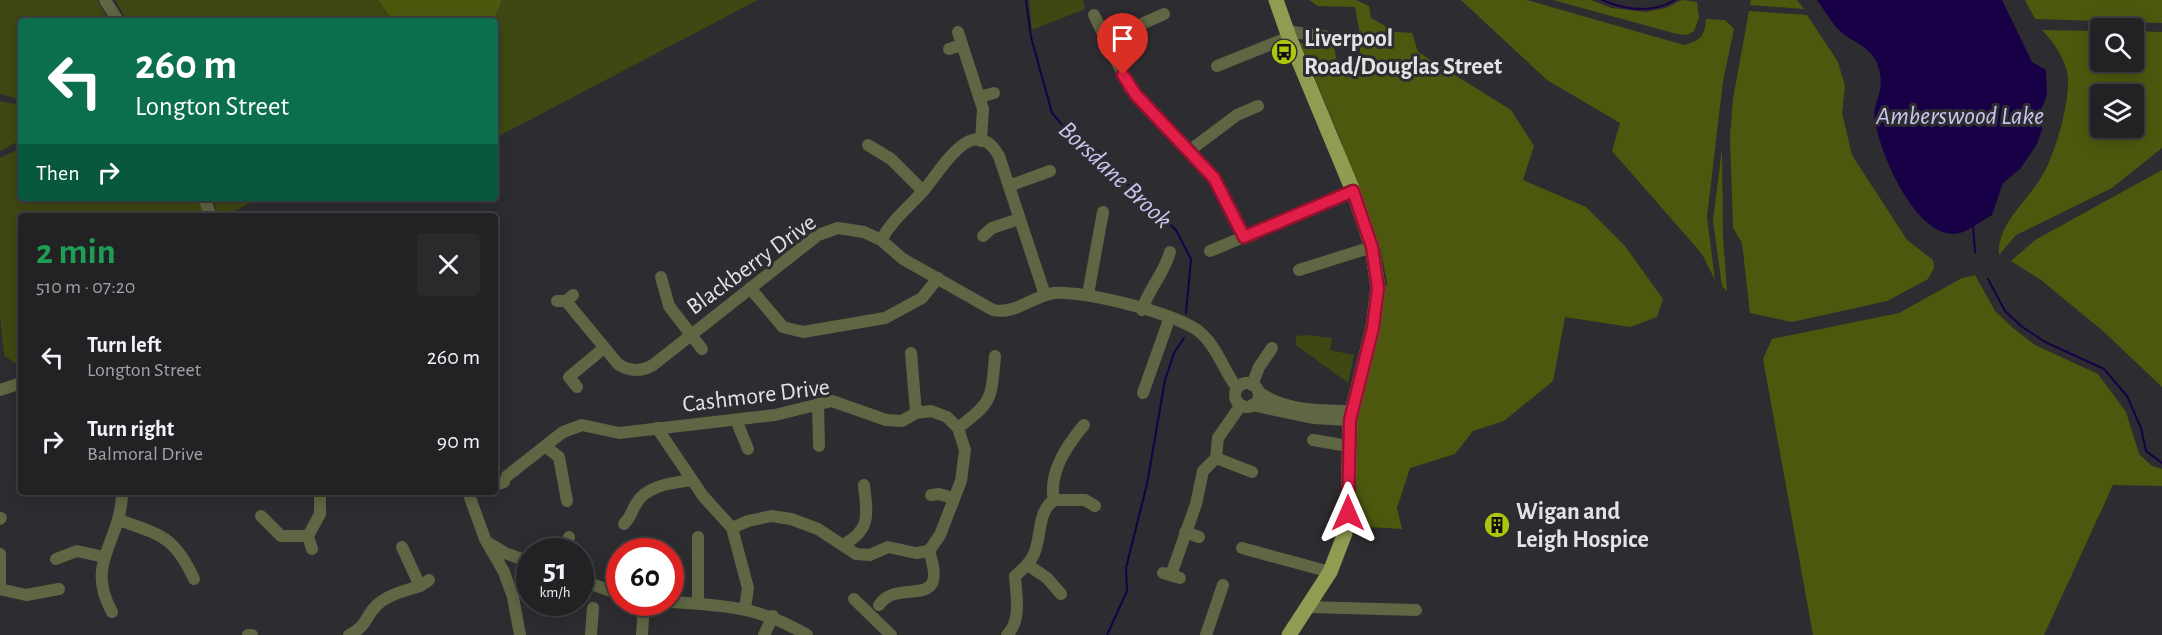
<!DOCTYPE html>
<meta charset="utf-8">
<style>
:root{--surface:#222124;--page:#2a292c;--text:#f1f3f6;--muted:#a2a3a6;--line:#3f3e41}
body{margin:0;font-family:"Alegreya Sans",sans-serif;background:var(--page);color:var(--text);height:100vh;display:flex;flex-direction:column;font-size:22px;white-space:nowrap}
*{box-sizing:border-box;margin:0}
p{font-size:20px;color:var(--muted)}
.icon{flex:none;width:33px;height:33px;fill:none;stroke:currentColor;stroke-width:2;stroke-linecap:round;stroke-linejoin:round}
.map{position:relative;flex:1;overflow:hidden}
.panel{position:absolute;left:18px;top:213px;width:480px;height:282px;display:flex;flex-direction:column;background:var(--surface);border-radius:6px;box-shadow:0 3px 15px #0003,0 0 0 2px var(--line)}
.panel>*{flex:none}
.banner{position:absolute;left:18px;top:18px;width:480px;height:183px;border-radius:6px;box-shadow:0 3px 15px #0003,0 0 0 2px var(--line);background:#0b6e4f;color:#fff;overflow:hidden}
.buttons{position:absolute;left:2090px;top:18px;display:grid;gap:12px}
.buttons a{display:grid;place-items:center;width:54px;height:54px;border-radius:6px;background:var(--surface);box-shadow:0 3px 15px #0003,0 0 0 2px var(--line);font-size:30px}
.speed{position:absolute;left:516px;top:538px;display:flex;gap:12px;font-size:30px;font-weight:700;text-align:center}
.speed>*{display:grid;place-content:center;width:78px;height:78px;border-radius:50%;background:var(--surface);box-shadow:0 3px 15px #0003,0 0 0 2px var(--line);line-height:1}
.speed small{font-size:15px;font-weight:400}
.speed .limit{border:9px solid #d22;background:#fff;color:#111}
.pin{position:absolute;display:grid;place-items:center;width:51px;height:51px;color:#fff;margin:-62px -26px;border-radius:50% 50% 50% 0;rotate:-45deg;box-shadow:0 0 6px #0007}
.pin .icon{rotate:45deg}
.me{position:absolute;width:66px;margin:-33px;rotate:0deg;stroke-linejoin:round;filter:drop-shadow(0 0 4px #0008)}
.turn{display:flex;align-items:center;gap:21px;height:126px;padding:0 18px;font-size:27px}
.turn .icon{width:78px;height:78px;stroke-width:2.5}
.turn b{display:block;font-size:42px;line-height:51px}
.then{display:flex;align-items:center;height:57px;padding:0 18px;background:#0003;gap:12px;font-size:22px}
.round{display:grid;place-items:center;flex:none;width:63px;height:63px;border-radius:6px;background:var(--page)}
.summary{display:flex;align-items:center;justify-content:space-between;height:102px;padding:0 18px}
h1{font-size:36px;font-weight:600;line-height:45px;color:#1e9e55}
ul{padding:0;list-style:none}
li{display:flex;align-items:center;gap:18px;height:84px;padding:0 18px}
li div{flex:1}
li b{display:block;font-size:22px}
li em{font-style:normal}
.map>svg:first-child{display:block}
.green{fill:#3f4812}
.forest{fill:#4d580e;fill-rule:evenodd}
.water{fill:#180047}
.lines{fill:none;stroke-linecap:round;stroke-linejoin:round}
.stream{stroke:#180047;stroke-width:2}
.minor{stroke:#5e6643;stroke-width:12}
.major{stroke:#8f9d53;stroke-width:15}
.route-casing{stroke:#92132f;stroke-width:15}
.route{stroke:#e11d48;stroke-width:10}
.labels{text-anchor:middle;stroke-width:6;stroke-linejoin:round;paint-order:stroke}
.poi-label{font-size:24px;font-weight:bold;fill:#e3e3e5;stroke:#2d2c30;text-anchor:start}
.street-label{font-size:24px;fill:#e3e3e5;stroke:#2d2c30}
.water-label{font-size:26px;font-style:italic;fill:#c8c6f1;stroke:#2d2c30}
</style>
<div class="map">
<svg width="2162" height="635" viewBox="0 0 2162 635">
<rect width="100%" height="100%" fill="#2d2c30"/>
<g class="green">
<polygon points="0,0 97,0 109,21 21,21 21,100 0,94"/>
<polygon points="115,0 378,0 393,21 127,21"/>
<polygon points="502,0 758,0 495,138 494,21"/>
<polygon points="1029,0 1083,0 1085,9 1032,30"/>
<polygon points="0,101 21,105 21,140 0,151"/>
<polygon points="21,148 21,198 200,198 208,216 21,216 21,366 4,356 0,316 0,158"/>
<polygon points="212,198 260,198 225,216 219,216"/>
<polygon points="1306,335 1332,338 1330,350 1354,355 1348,383 1296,345 1296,336"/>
</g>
<g class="forest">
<polygon points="378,0 502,0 494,21 393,21"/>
<polygon points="1309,0 1356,0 1369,6 1371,18 1396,32 1412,33 1418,52 1511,110 1534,146 1523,180 1586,207 1625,246 1663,299 1657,317 1630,327 1565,317 1553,381 1504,421 1473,431 1455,454 1410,468 1397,508 1402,529 1353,526 1354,429 1387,283 1380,247 1339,136 1300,43 1334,46 1337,63 1348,67 1360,57 1360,34 1355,7 1318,6"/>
<path d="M 1461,0 L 1527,0 L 1684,45 C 1700,41 1705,36 1706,19 L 1725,20 L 1734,29 L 1723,81 L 1707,217 L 1715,280 L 1702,254 L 1612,151 L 1620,123 L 1547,80 Z"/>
<polygon points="1553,0 1591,0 1611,8 1646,12 1666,8 1682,0 1697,2 1699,18 1694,31 1687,35 1677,34"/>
<polygon points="1751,0 1797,0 1804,9 1750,5"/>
<polygon points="2025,0 2162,0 2162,23 2035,19"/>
<polygon points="1749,11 1807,15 1838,62 1845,86 1842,113 1852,155 1907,240 1933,260 1934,268 1928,279 1887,301 1792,322 1750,313 1742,243 1733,228 1730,137 1733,99"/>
<path d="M 2042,30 L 2100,31 L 2100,62 L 2133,62 L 2133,31 L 2162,32 L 2162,148 L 2112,188 L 2016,235 L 1999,255 C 1997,223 2027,202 2042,176 C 2056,153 2069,104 2068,78 C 2066,59 2054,43 2042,30 ZM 2100,94 L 2133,94 L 2133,128 L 2100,128 Z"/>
<polygon points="1722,148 1723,236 1727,291 1722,286 1713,221"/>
<polygon points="2162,170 2162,387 2103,331 2041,280 2011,261 2035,240"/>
<polygon points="1975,275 1995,311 2013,328 2035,345 2098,374 2126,412 2139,454 2152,466 2162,469 2162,486 2113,485 2044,635 1813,635 1763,359 1772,339 1899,313 1962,278"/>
</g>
<path class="water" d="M 1817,0 L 2002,0 L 2032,62 L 2046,70 L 2047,95 L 2041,110 L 2042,130 L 2037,144 L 2020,169 L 2003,183 L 1992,215 C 1983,220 1970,230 1960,233 C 1917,243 1880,153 1875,121 C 1871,100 1888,92 1877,63 C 1869,45 1851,42 1839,30 C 1831,22 1824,10 1817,0 Z"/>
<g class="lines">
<g class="stream">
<polyline points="1026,0 1031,37 1052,113 1070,134 1100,152 1123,180 1176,230 1191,259 1186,313"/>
<path d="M 1602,0 C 1626,10 1652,14 1675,0"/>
<polyline points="1973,226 1975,252"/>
<polyline points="1988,279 2005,311 2021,326 2045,342 2104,369 2127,396 2141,428 2146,451 2162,463"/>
<polyline points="1107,635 1127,591 1126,568 1147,484 1165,380 1174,353 1184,338"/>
</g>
<g class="minor">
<polyline points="105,0 118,21"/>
<polyline points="1094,15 1130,89 1214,178 1244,237"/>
<polyline points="1286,31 1335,38"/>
<polyline points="958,32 983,109 981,141"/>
<polyline points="1106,40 1164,14"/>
<polyline points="949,49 962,45"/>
<polyline points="1217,66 1289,37"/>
<polyline points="979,97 994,93"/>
<polyline points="868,145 891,159 923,191"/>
<polyline points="1189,151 1237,115 1258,106"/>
<polyline points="1009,186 1050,171"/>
<polyline points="204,198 211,216"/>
<polyline points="983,236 992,228 1019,219"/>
<path d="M 881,240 C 892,220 909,207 924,190 C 940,172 973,110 999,156 L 1045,295"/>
<polyline points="1210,251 1353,191"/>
<polyline points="1299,270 1372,247"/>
<polyline points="661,277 669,306 702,349"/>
<polyline points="750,288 783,327 803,332 885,318 922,298 938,278"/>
<polyline points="1088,294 1103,212"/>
<polyline points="557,301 566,301 573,295"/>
<path d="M 566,301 L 618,364 C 630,372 641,372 653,365 L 818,235 L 838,228 L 864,232 L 881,240 L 903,259 L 993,310 C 1015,315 1033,296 1054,293 C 1083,290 1181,314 1202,334 C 1218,349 1224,371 1237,388"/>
<path d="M 1142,310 C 1149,288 1164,274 1170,252"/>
<polyline points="911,353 916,413"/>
<circle cx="1247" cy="395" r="12"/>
<polyline points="1252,385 1259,367 1272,348"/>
<polyline points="577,387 569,377 604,348"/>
<polyline points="0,390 21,383"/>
<path d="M 1258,391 C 1282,411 1321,411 1351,411"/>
<polyline points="1143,393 1170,317"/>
<polyline points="818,404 819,446"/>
<polyline points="1252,405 1313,418 1350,420"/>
<polyline points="736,420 748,449"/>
<polyline points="657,428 703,496 732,528 748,588 745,608"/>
<path d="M 958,428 C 993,401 991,400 995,356"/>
<polyline points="1313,440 1348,446"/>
<polyline points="546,447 559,457 567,501"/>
<polyline points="1216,458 1252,472"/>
<polyline points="507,476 563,432 582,425 619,433 775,415 832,401 886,420 902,421 916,413 931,411 947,417 958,428 965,450 961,481 940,535 929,551"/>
<polyline points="495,485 504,482"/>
<polyline points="468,492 485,539 504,572 513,597 520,635"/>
<polyline points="931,495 939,494 953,498"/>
<polyline points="1054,500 1085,500 1095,506"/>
<polyline points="261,516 281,536 308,536 320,514 320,492"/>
<polyline points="0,519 1,518"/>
<path d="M 119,520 C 161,535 174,536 194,579"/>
<path d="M 624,524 C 631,517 631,512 636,504 C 646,485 673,483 692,480"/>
<polyline points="732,528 748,521 771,516 791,519 818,529 856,554 870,555 888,547 916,553 929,551"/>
<polyline points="1185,532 1199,537"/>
<polyline points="308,536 312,549"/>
<polyline points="490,544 505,553 530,562"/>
<path d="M 843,545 C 872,529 867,514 864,485"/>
<polyline points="402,547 420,586 429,580"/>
<polyline points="1242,548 1330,572"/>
<polyline points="564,552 569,537"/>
<polyline points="0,554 0,587"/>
<polyline points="56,559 77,551 104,557"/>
<polyline points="1028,565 1047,578 1061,594"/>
<polyline points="1163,573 1180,578"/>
<polyline points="1171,575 1196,504 1203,471 1216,458 1218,438 1241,405"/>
<polyline points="580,580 620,594"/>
<polyline points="0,589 26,595 59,589"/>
<polyline points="854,599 891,635"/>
<path d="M 670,602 C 723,605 761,607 807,635"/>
<polyline points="698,603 698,537"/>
<path d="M 879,605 C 898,576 950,614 929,551"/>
<polyline points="1308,607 1416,610"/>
<path d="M 112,612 C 85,563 119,545 122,496 L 119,492"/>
<polyline points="248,635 252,635"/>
<path d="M 349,635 C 369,625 364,617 377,605 C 389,594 405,591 420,586"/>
<polyline points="591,635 593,608"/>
<polyline points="642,635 644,603"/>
<polyline points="764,635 773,616"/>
<path d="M 1007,635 C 1022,620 1016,596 1015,576 C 1023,569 1029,564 1034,554 C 1042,535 1037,512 1054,500 C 1048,473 1067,445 1084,425"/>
<polyline points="1206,635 1223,585"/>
</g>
<polyline class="major" points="1276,0 1289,37 1353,191 1372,247 1378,288 1373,328 1350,420 1348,513 1345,533 1330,572 1289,635"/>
</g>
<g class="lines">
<g class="route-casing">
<polyline id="route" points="1123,75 1136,95 1214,178 1244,237 1353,191 1372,247 1378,288 1373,328 1350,420 1348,513"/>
</g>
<use href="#route" class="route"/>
</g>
<defs>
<g id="bus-disc" transform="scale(1.35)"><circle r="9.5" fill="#adc60d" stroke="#2d2c30"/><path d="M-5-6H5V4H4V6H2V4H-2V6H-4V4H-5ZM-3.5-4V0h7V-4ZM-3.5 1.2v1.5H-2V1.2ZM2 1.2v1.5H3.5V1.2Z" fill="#111"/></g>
<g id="building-disc" transform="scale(1.35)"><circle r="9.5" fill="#adc60d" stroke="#2d2c30"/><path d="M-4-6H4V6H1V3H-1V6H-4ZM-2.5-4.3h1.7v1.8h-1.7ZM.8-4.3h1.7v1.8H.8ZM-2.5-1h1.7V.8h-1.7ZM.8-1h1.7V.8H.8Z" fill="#111"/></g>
</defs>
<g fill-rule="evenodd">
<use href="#bus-disc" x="1284" y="52"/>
<use href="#building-disc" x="1497" y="525"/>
</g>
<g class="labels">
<g class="poi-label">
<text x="1304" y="46">Liverpool<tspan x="1304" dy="28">Road/Douglas Street</tspan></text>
<text x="1516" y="519">Wigan and<tspan x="1516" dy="28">Leigh Hospice</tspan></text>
</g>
<g class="street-label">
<text transform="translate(751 264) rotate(-36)" y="8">Blackberry Drive</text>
<text transform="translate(756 395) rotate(-7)" y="8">Cashmore Drive</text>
</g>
<g class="water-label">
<text x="1960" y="124">Amberswood Lake</text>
<text transform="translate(1116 174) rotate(43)" y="9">Borsdane Brook</text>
</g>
</g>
</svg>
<div class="buttons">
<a><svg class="icon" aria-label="search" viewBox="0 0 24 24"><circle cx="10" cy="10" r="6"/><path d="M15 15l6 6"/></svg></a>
<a><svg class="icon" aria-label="layers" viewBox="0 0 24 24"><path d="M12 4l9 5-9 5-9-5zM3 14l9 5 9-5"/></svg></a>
</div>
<div class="speed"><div>51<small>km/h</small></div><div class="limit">60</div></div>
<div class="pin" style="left:1123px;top:75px;background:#d93025"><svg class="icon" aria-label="arrive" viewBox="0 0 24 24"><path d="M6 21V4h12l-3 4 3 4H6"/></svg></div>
<svg class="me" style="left:1348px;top:513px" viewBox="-20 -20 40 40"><path d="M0-17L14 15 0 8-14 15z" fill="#e11d48" stroke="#fff" stroke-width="4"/></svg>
<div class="banner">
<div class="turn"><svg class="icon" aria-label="left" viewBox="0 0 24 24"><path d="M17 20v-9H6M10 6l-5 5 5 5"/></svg><div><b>260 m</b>Longton Street</div></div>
<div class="then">Then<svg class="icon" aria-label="right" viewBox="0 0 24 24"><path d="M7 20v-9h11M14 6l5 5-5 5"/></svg></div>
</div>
<section class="panel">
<div class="summary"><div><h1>2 min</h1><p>510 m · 07:20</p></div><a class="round"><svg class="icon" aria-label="close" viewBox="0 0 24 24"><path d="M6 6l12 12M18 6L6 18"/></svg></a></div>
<ul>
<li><svg class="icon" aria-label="left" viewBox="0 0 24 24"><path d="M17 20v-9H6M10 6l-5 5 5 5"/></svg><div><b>Turn left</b><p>Longton Street</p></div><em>260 m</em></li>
<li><svg class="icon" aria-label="right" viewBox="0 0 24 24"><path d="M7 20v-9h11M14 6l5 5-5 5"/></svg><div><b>Turn right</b><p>Balmoral Drive</p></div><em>90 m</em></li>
</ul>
</section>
</div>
